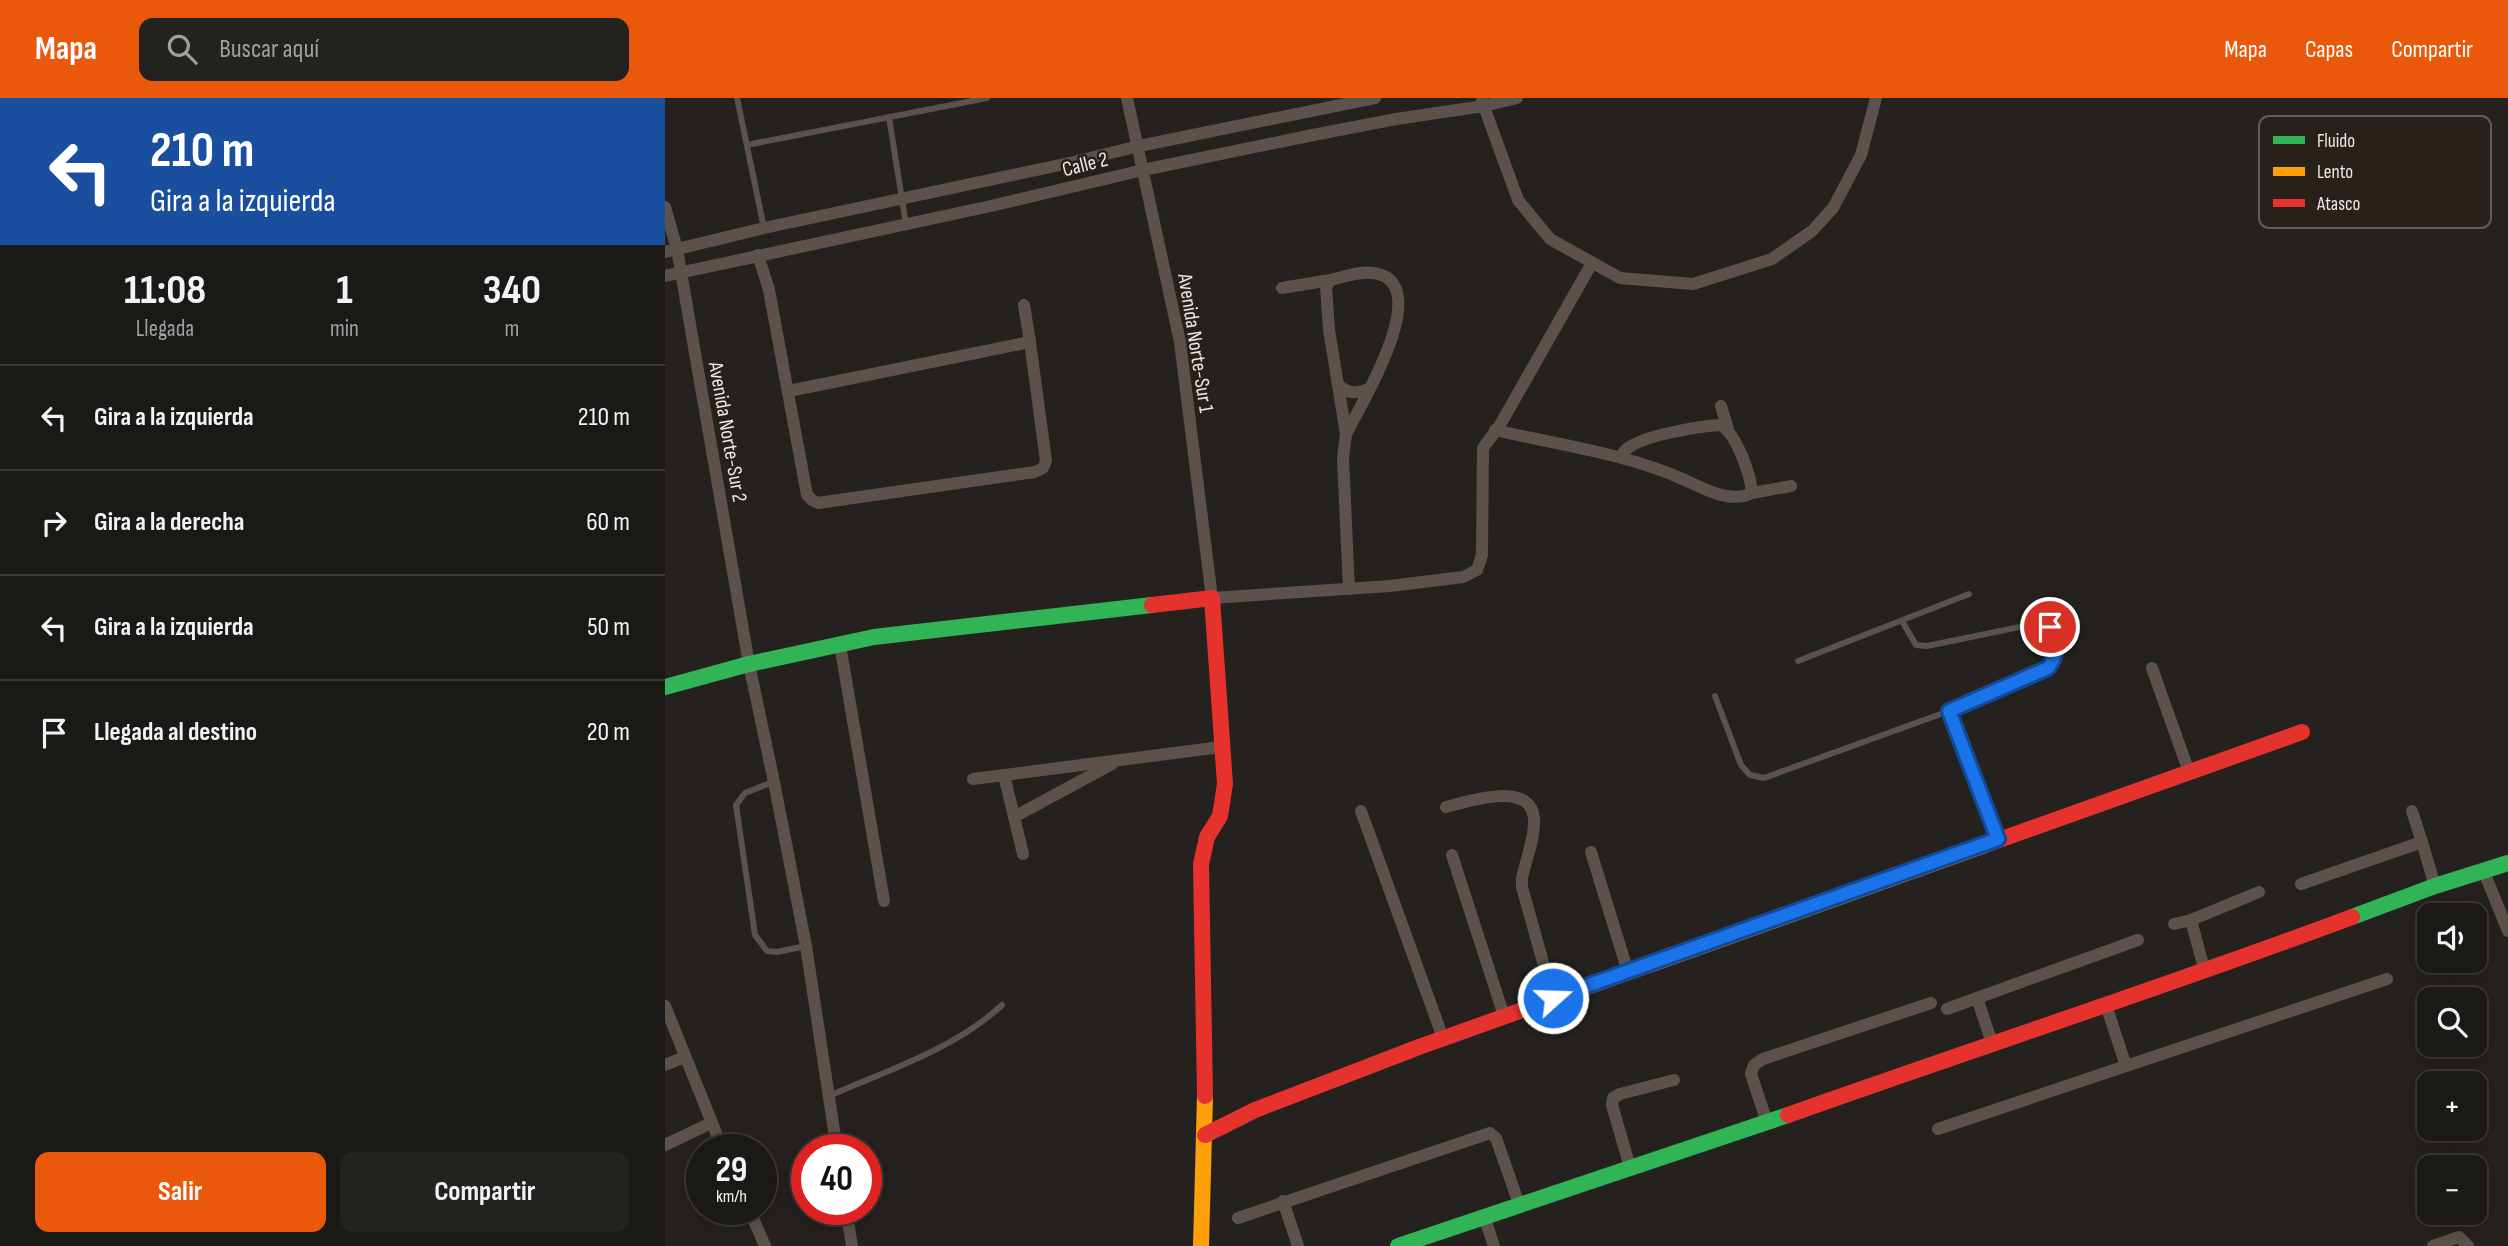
<!DOCTYPE html>
<html lang="es">
<meta charset="utf-8">
<style>
:root{--surface:#1b1916;--page:#24221f;--text:#f1f3f6;--muted:#a0a0a1;--line:#393835;--accent:#ea580c}
body{margin:0;font-family:"Sofia Sans Condensed",sans-serif;background:var(--page);color:var(--text);height:100vh;display:flex;flex-direction:column;font-size:26px;white-space:nowrap}
*{box-sizing:border-box;margin:0}
p{font-size:23px;color:var(--muted)}
.icon{flex:none;width:38px;height:38px;fill:none;stroke:currentColor;stroke-width:2;stroke-linecap:round;stroke-linejoin:round}
.map{position:relative;flex:1;overflow:hidden}
.details{display:flex;flex-direction:column;background:var(--surface);width:665px}
.details>*{flex:none}
.banner{background:#1a4fa0;color:#fff;overflow:hidden}
.buttons{position:absolute;left:1752px;top:805px;display:grid;gap:14px}
.buttons a{display:grid;place-items:center;width:70px;height:70px;border-radius:14px;background:var(--surface);box-shadow:0 4px 18px #0003,0 0 0 2px var(--line);font-size:35px}
.speed{position:absolute;left:21px;top:1036px;display:flex;gap:14px;font-size:35px;font-weight:700;text-align:center}
.speed>*{display:grid;place-content:center;width:91px;height:91px;border-radius:50%;background:var(--surface);box-shadow:0 4px 18px #0003,0 0 0 2px var(--line);line-height:1}
.speed small{font-size:18px;font-weight:400}
.speed .limit{border:10px solid #d22;background:#fff;color:#111}
.pin{position:absolute;display:grid;place-items:center;width:60px;height:60px;color:#fff;margin:-30px;border:4px solid #fff;border-radius:50%;box-shadow:0 2px 7px #0007}
.me{position:absolute;width:77px;margin:-38px;rotate:70deg;stroke-linejoin:round;filter:drop-shadow(0 0 5px #0008)}
.turn{display:flex;align-items:center;gap:24px;height:147px;padding:0 35px;font-size:32px}
.turn .icon{width:91px;height:91px;stroke-width:2.5}
.turn b{display:block;font-size:49px;line-height:60px}
.eta{display:flex;justify-content:space-evenly;align-items:center;height:119px;text-align:center}
.eta b{font-size:42px;font-weight:700;line-height:49px}
.primary-button{display:flex;gap:14px;margin-top:auto;padding:14px 35px}
.primary-button a{flex:1;height:80px;border-radius:14px;background:var(--accent);color:#fff;font-size:28px;font-weight:700;line-height:80px;text-align:center}
.primary-button a+a{background:var(--page);color:var(--text)}
ul{padding:0;list-style:none}
li{display:flex;align-items:center;gap:21px;height:105px;padding:0 35px;border-top:2px solid var(--line)}
li div{flex:1}
li b{display:block;font-size:26px}
li em{font-style:normal}
header{display:flex;align-items:center;gap:42px;box-sizing:border-box;height:98px;padding:0 35px;background:var(--accent);color:#fff}
header strong{font-size:33px}
nav{display:flex;gap:38px;margin-inline-start:auto;font-size:24px}
.search{width:490px;height:63px;background:var(--page);display:flex;align-items:center;gap:18px;box-sizing:border-box;padding:0 24px;border-radius:14px;color:var(--muted);font-size:26px}
main{display:flex;flex:1;min-height:0}
.map>svg:first-child{display:block}
.lines{fill:none;stroke-linecap:round;stroke-linejoin:round}
.lane{stroke:#5c524b;stroke-width:6}
.street{stroke:#5c524b;stroke-width:12}
.fast{stroke:#30b455;stroke-width:16}
.slow{stroke:#ff9f0a;stroke-width:16}
.jam{stroke:#e5322d;stroke-width:16}
.route-casing{stroke:#114b97;stroke-width:18}
.route{stroke:#1a73e8;stroke-width:12}
.labels{text-anchor:middle;stroke-width:5;stroke-linejoin:round;paint-order:stroke}
.street-label{font-size:21px;fill:#ede9e5;stroke:#27201b}
.key{fill:#27201b;stroke:#625c58;stroke-width:2}
.key-label{font-size:19px;fill:#ede9e5}
</style>
<header>
<strong>Mapa</strong>
<div class="search"><svg class="icon" aria-label="search" viewBox="0 0 24 24"><circle cx="10" cy="10" r="6"/><path d="M15 15l6 6"/></svg>Buscar aquí</div>
<nav><a>Mapa</a><a>Capas</a><a>Compartir</a></nav>
</header>
<main>
<section class="details">
<div class="banner">
<div class="turn"><svg class="icon" aria-label="left" viewBox="0 0 24 24"><path d="M17 20v-9H6M10 6l-5 5 5 5"/></svg><div><b>210 m</b>Gira a la izquierda</div></div>
</div>
<div class="eta">
<div><b>11:08</b><p>Llegada</p></div>
<div><b>1</b><p>min</p></div>
<div><b>340</b><p>m</p></div>
</div>
<ul>
<li><svg class="icon" aria-label="left" viewBox="0 0 24 24"><path d="M17 20v-9H6M10 6l-5 5 5 5"/></svg><div><b>Gira a la izquierda</b></div><em>210 m</em></li>
<li><svg class="icon" aria-label="right" viewBox="0 0 24 24"><path d="M7 20v-9h11M14 6l5 5-5 5"/></svg><div><b>Gira a la derecha</b></div><em>60 m</em></li>
<li><svg class="icon" aria-label="left" viewBox="0 0 24 24"><path d="M17 20v-9H6M10 6l-5 5 5 5"/></svg><div><b>Gira a la izquierda</b></div><em>50 m</em></li>
<li><svg class="icon" aria-label="arrive" viewBox="0 0 24 24"><path d="M6 21V4h12l-3 4 3 4H6"/></svg><div><b>Llegada al destino</b></div><em>20 m</em></li>
</ul>
<div class="primary-button"><a>Salir</a><a>Compartir</a></div>
</section>
<div class="map">
<svg width="1843" height="1148" viewBox="0 0 1843 1148">
<rect width="100%" height="100%" fill="#24211e"/>
<g class="lines">
<g class="lane">
<polyline points="72,0 99,130"/>
<polyline points="224,19 241,127"/>
<polyline points="82,47 322,0"/>
<path d="M 1237,523 L 1251,547 L 1262,548 L 1374,525 C 1397,528 1394,556 1383,570 L 1284,613 L 1332,739"/>
<polyline points="1133,563 1304,496"/>
<polyline points="1050,598 1076,667 1085,677 1099,680 1284,613"/>
<polyline points="108,684 80,695 71,707 90,837 102,853 112,854 141,848"/>
<path d="M 164,998 C 223,972 290,951 337,907"/>
</g>
<g class="street">
<polyline points="462,0 515,244 547,500 725,488 798,479 812,472 817,457 818,350 835,327 927,165"/>
<polyline points="817,3 853,102 885,141 955,180 1028,186 1107,161 1147,133 1168,110 1196,57 1211,0"/>
<polyline points="0,109 12,151 84,566 109,684 141,848 172,1052"/>
<polyline points="0,154 99,130 409,64 474,48 710,0"/>
<polyline points="93,157 104,192 142,397 147,402 153,405 370,374 378,370 381,363 365,244 124,293"/>
<polyline points="0,178 326,108 478,72 643,38 731,21 819,8 852,0"/>
<polyline points="617,190 665,182"/>
<polyline points="359,207 365,244"/>
<path d="M 673,287 C 684,296 690,296 703,291"/>
<polyline points="1056,308 1063,331"/>
<path d="M 830,332 C 894,347 960,355 1020,382 C 1039,391 1066,406 1087,395 C 1086,378 1072,337 1056,327 C 1035,328 980,337 963,350 C 960,352 958,355 956,358"/>
<path d="M 681,336 C 694,310 773,183 708,175 C 695,173 679,179 665,182 L 661,189 L 664,232 L 681,336 L 678,360 L 684,491"/>
<polyline points="1087,395 1126,388"/>
<polyline points="175,547 219,803"/>
<polyline points="1487,570 1524,674"/>
<polyline points="339,677 358,756"/>
<polyline points="308,681 556,649"/>
<path d="M 781,709 C 804,703 867,682 869,721 C 870,740 861,761 857,780 L 857,789 L 888,900"/>
<polyline points="696,713 778,940"/>
<polyline points="1747,713 1757,744"/>
<polyline points="349,719 447,666"/>
<polyline points="926,754 963,874"/>
<polyline points="787,757 839,918"/>
<polyline points="1819,774 1843,833"/>
<polyline points="1636,786 1757,744 1770,788"/>
<polyline points="1509,826 1526,822"/>
<polyline points="1540,874 1526,822 1594,794"/>
<polyline points="0,908 58,1052"/>
<polyline points="1282,911 1312,900"/>
<polyline points="1327,945 1312,900 1473,842"/>
<polyline points="0,967 20,959"/>
<polyline points="1461,968 1722,881"/>
<polyline points="1102,1024 1086,976 1089,967 1098,961 1266,905"/>
<polyline points="1273,1031 1461,968 1441,907"/>
<polyline points="0,1047 46,1025"/>
<polyline points="965,1069 947,1007 948,1000 955,996 1009,982"/>
<polyline points="618,1103 633,1148"/>
<polyline points="84,1111 100,1148"/>
<polyline points="181,1111 187,1148"/>
<polyline points="819,1118 829,1148"/>
<polyline points="573,1120 825,1035 831,1040 854,1106"/>
<polyline points="1768,1148 1794,1139 1803,1148"/>
</g>
<g class="fast">
<polyline points="0,589 84,566 209,539 487,507"/>
<polyline points="1687,819 1770,788 1843,765"/>
<polyline points="733,1148 1123,1017"/>
</g>
<g class="slow">
<polyline points="984,867 1320,747"/>
<polyline points="536,1148 540,998"/>
</g>
<g class="jam">
<polyline points="487,507 547,500 560,686 555,718 542,739 536,766 540,998"/>
<polyline points="1320,747 1637,634"/>
<path d="M 1123,1017 C 1311,950 1500,889 1687,819"/>
<polyline points="540,1037 590,1012 754,949 984,867"/>
</g>
</g>
<g class="lines">
<g class="route-casing">
<path id="route" d="M 888,900 L 1333,741 L 1284,613 L 1383,570 C 1393,557 1394,543 1385,529"/>
</g>
<use href="#route" class="route"/>
</g>
<g class="labels">
<g class="street-label">
<text transform="translate(420 66) rotate(-14)" y="7">Calle 2</text>
<text transform="translate(531 245) rotate(81)" y="7">Avenida Norte-Sur 1</text>
<text transform="translate(63 334) rotate(80)" y="7">Avenida Norte-Sur 2</text>
</g>
</g>
<rect x="1594" y="18" width="232" height="112" rx="10" class="key"/>
<rect x="1608" y="38" width="32" height="8" fill="#30b455"/>
<rect x="1608" y="69" width="32" height="9" fill="#ff9f0a"/>
<rect x="1608" y="101" width="32" height="8" fill="#e5322d"/>
<g class="key-label">
<text x="1652" y="49">Fluido</text>
<text x="1652" y="80">Lento</text>
<text x="1652" y="112">Atasco</text>
</g>
</svg>
<div class="buttons">
<a><svg class="icon" aria-label="sound" viewBox="0 0 24 24"><path d="M4 9h4l5-4v14l-5-4H4zM17 9q2 3 0 6"/></svg></a>
<a><svg class="icon" aria-label="search" viewBox="0 0 24 24"><circle cx="10" cy="10" r="6"/><path d="M15 15l6 6"/></svg></a>
<a>+</a>
<a>−</a>
</div>
<div class="speed"><div>29<small>km/h</small></div><div class="limit">40</div></div>
<div class="pin" style="left:1385px;top:529px;background:#d93025"><svg class="icon" aria-label="arrive" viewBox="0 0 24 24"><path d="M6 21V4h12l-3 4 3 4H6"/></svg></div>
<svg class="me" style="left:888px;top:900px" viewBox="-20 -20 40 40"><circle r="17" fill="#1a73e8" stroke="#fff" stroke-width="3"/><path d="M0-11L8 9 0 5-8 9z" fill="#fff"/></svg>
</div>
</main>
